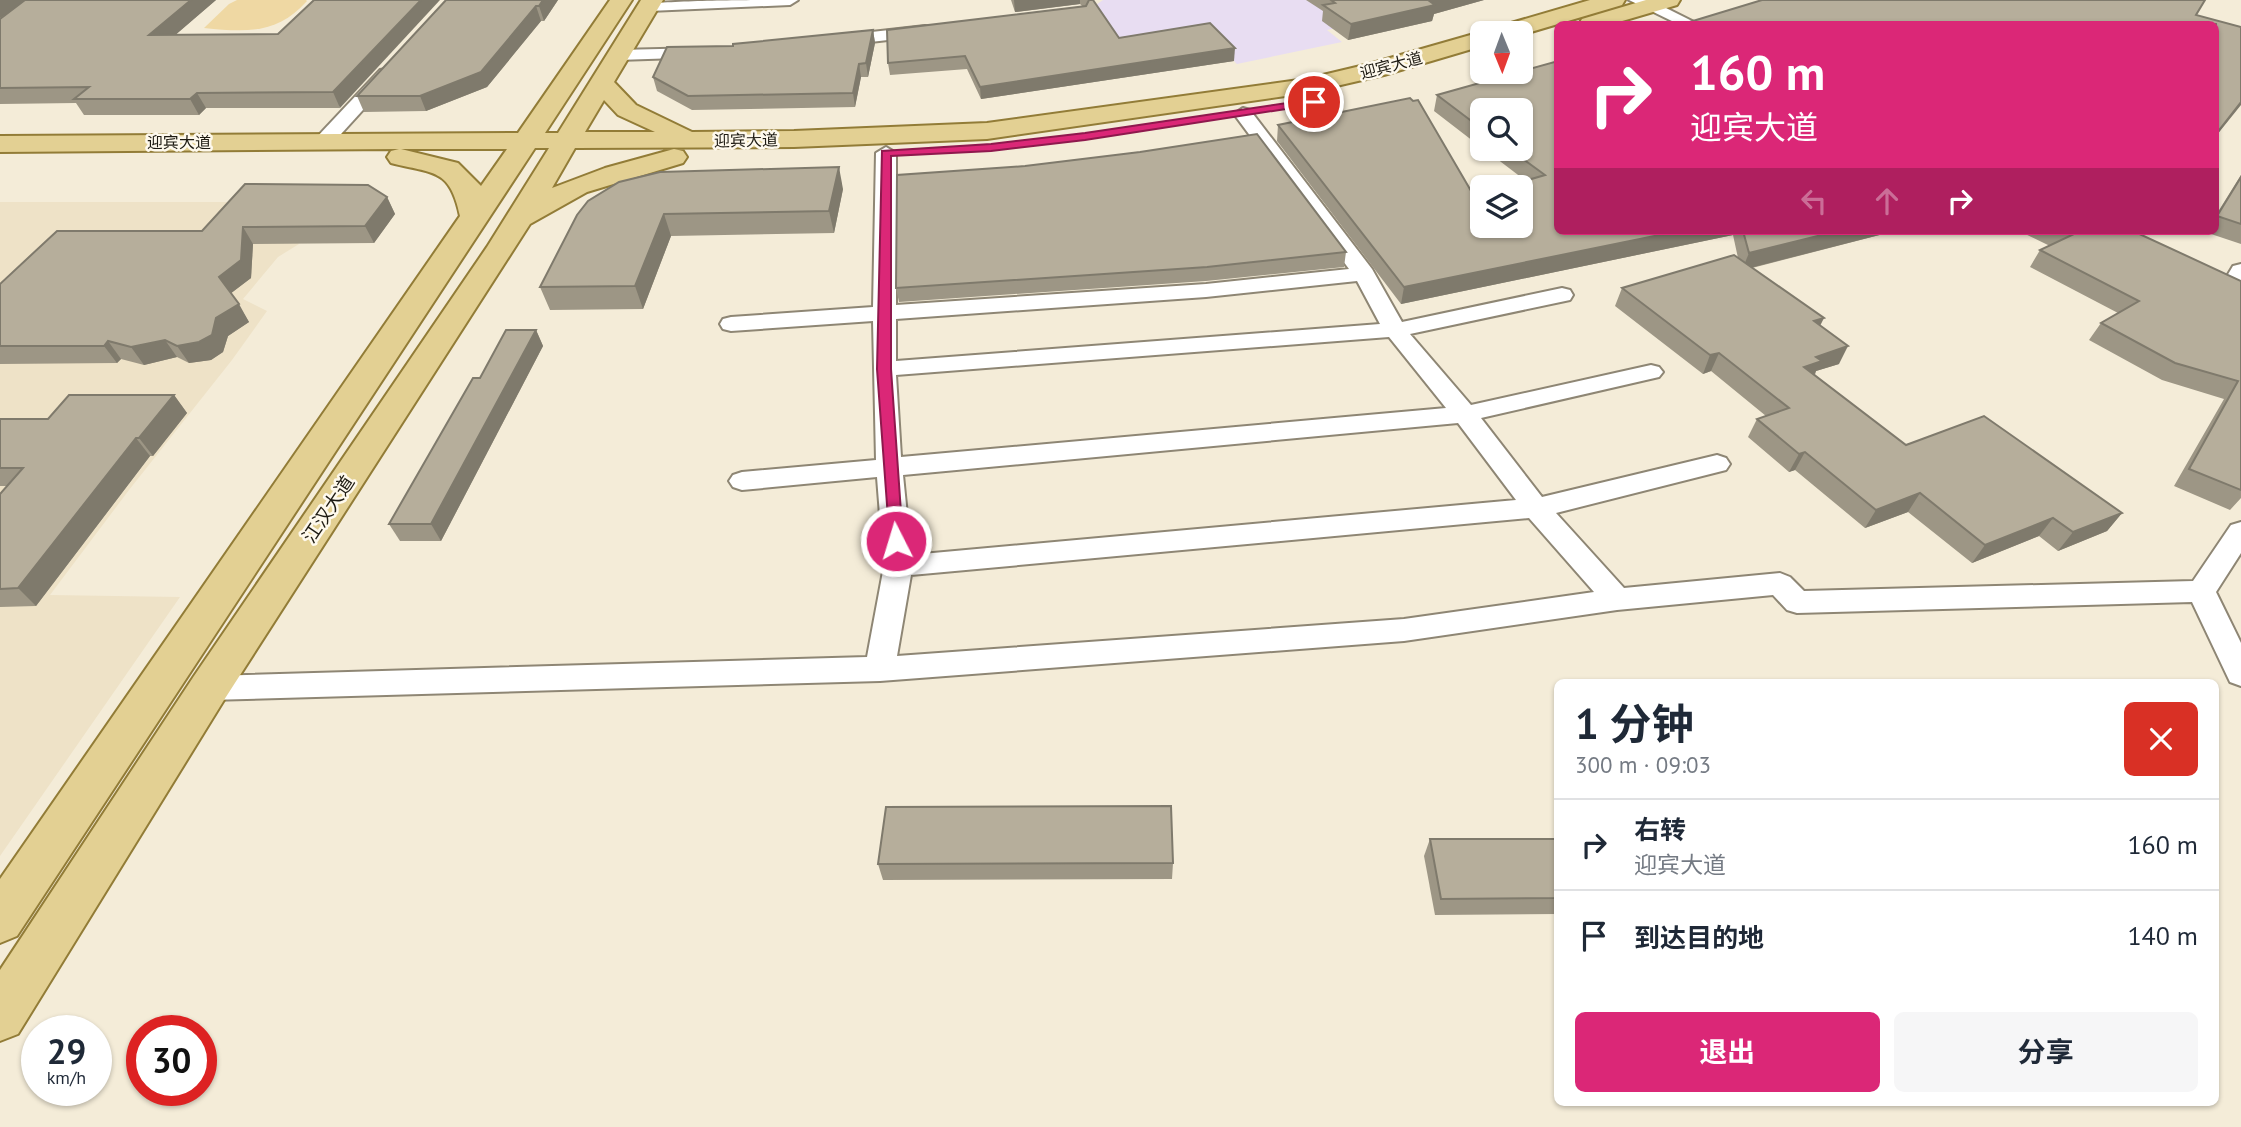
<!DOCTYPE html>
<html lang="zh">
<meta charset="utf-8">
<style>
:root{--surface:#fff;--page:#f6f6f7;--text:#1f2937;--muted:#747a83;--line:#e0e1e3;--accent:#db2777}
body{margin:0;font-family:"PT Sans","Noto Sans SC",sans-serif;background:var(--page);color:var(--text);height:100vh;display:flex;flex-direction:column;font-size:26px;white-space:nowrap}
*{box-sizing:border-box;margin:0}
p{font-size:23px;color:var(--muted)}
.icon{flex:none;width:38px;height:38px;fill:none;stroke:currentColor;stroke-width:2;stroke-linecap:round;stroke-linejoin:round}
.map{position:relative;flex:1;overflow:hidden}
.drawer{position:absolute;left:1554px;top:679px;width:665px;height:427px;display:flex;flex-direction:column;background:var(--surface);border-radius:10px;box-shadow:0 2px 5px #0004}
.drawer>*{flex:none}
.hud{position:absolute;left:1554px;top:21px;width:665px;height:214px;border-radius:10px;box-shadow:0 2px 5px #0004;background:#db2777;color:#fff;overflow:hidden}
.needle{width:46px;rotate:179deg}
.controls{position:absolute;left:1470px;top:21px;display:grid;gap:14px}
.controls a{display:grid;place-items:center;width:63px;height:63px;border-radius:10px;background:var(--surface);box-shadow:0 2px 5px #0004;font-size:35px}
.speed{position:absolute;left:21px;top:1015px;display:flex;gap:14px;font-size:35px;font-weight:700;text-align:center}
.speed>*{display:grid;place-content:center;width:91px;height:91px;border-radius:50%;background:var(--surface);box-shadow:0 2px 5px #0004;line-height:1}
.speed small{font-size:18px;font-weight:400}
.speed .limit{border:10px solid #d22;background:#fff;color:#111}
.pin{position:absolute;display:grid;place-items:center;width:60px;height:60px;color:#fff;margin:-30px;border:4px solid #fff;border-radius:50%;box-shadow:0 2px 7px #0007}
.me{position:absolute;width:77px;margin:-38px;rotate:355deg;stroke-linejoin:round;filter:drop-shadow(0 0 5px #0008)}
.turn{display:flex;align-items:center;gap:24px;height:147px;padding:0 21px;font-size:32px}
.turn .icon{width:91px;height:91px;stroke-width:2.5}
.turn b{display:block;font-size:49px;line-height:60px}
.lanes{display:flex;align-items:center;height:66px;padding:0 21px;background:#0003;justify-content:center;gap:35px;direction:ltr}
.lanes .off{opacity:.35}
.round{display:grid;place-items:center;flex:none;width:74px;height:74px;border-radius:10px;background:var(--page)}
.head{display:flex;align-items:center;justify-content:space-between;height:119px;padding:0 21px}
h1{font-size:42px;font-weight:700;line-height:52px}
.cta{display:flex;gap:14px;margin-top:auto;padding:14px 21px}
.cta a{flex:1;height:80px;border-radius:10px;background:var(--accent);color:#fff;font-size:28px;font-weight:700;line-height:80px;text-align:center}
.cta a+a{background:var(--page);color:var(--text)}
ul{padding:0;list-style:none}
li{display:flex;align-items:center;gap:21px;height:91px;padding:0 21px;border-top:2px solid var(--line)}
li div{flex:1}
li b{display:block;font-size:26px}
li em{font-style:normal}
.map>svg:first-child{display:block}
.commercial{fill:#e8ddf2}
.built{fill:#eee2c7}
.green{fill:#efd8a3}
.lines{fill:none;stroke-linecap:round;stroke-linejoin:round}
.minor-casing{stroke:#8e8674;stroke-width:4}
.primary-casing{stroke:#927c37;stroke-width:4}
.minor{fill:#fff;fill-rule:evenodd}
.primary{fill:#e3d093;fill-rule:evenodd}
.wall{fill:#9d9685}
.shaded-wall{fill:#7f7a6c}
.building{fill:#b6ae9b;stroke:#7f7a6c;stroke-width:2}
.route{fill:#db2777;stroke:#8e194d;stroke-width:2}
.labels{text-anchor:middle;stroke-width:5;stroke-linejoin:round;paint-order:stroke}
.far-street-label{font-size:16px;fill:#1e1b13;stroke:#fef9ed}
.street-label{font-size:19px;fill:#1e1b13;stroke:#fef9ed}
</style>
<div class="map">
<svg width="2241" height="1127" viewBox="0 0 2241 1127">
<rect width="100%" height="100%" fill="#f4ecd8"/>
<polygon class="commercial" points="1103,0 1360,0 1360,23 1327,30 1342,42 1237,64 1234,61 1128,53 1093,7"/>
<polygon class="built" points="0,202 254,202 299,244 278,257 243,299 267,311 232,360 129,490 50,595 180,597 0,856"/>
<path class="green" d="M 237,0 L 306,0 L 307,1 C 277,35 245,32 204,28 L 229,4 Z"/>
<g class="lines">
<g class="minor-casing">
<g id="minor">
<path d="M 798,0 L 790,5 L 649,11 L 641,6 C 651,0 775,0 798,0 Z"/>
<polygon points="1629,0 1650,0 1698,24 1678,24"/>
<polygon points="925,26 931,27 933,31 931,35 836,46 828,41 836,36"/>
<polygon points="702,48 711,53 708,57 618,60 609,55 618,50"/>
<polygon points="386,69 392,70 395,74 392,78 331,145 317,145 314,141 317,137 380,70"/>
<path d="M 1243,108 L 1250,110 L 1372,269 L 1402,322 L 1562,288 L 1570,290 L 1573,295 L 1570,300 L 1410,334 L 1471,405 L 1651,365 L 1659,367 L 1663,372 L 1659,377 L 1481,418 L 1542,497 L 1717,455 L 1726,458 L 1730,464 L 1726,470 L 1556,513 L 1624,588 L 1780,573 L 1790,577 L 1804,591 L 2193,581 L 2231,525 L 2241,522 L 2241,553 L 2216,592 L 2241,643 L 2241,686 L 2230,682 L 2192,602 L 1797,613 L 1787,610 L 1773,595 L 1617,610 L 1404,641 L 880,681 L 209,700 L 198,697 L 194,688 L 198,679 L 209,676 L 867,657 L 884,566 L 877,477 L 742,490 L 733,487 L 729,481 L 733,475 L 742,472 L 876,460 L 873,321 L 731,331 L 723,329 L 720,324 L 723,319 L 731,317 L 873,307 L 876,153 L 886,147 L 896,153 L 896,305 L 1206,284 L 1349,269 L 1234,114 ZM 1357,281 L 1380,324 L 896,361 L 896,319 L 1206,297 ZM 1389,337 L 1446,408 L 901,457 L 896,375 ZM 1458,423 L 1516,500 L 911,555 L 903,475 ZM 1529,518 L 1594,592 L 1404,619 L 897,656 L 911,575 Z"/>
<polygon points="2241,264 2241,289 2232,293 2224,291 2221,286 2233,266"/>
</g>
</g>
<g class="primary-casing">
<g id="primary">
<path d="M 610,0 L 632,0 L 545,133 L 558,133 L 641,0 L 663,0 L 614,82 L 636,105 L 692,132 L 794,131 L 987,123 L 1306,79 L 1369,64 L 1474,34 L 1487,33 L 1482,33 L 1482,46 L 1384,75 L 1306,93 L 987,139 L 794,147 L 575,148 L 552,188 L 605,168 L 674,149 L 683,151 L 687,157 L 683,163 L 587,192 L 530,224 L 224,700 L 18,1034 L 0,1041 L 0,970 L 194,676 L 487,247 L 549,148 L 535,148 L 17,936 L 0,943 L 0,879 L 460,216 C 450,168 434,174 391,163 L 387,157 L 391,151 L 399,149 L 0,152 L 0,136 L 518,133 ZM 604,100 L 618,115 L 655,132 L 585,132 ZM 401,149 L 507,149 L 481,186 L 458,163 Z"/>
<polygon points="1590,0 1625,0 1622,5 1521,35 1490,33 1494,28"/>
<polygon points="1646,0 1680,0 1677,5 1612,24 1579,24 1582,19"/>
</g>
</g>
<use href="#minor" class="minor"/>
<use href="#primary" class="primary"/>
</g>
<g class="wall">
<polygon points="0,0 216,0 176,34 278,34 314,0 340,108 206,108 199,115 84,115 76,103 0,104 0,19 8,13 0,18"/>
<polygon points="446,0 558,0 544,21 541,21 487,87 426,111 364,112 357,96"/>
<polygon points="1011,0 1093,0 1119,38 1234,61 981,99 967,69 890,75 888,63 1082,6 1080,4 1015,12"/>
<polygon points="1306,0 1484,0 1434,14 1432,21 1348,40 1322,21 1323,11"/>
<polygon points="873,30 875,43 868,77 861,77 855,107 692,110 657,91 653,77 733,46"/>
<polygon points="1519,72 1558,231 1895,231 1752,268 1820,326 1839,364 1816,371 1815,375 1906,445 2122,513 2107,531 2058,551 2039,536 1972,563 1908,512 1865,528 1795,470 1789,472 1748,437 1757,419 1766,416 1711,371 1703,374 1615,306 1622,288 1738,258 1733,235 1401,304 1277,141 1278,125 1474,196 1526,181 1484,149 1521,149 1482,110 1482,148 1434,111 1437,95"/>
<polygon points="2241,175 2241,244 2205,232 2206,231 2216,231 2216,215"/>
<polygon points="843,189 834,233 671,236 643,309 550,310 540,287 588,201"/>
<polygon points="387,197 395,214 374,243 253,244 251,278 231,293 249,322 228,336 223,352 211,360 189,363 177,357 144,365 121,359 117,363 0,364 0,284 202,231"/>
<polygon points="2019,231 2133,231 2241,281 2241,498 2230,510 2174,486 2224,399 2162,380 2089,340 2101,323 2118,313 2030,267 2040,250 2050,246"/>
<polygon points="1346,252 1344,267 1206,281 899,302 896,288"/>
<polygon points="536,330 543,346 441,541 400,541 389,524 480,378"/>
<polygon points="174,395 187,413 153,456 150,456 36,606 0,607 0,494 7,486 0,486 0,419 48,419"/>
<polygon points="1430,839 1558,839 1558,914 1435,915 1424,856"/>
<polygon points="1173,863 1172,879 883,880 878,864"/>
</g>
<g class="shaded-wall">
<polygon points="0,0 27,0 0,18"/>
<polygon points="191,0 216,0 158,50 149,35"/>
<polygon points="421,0 440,0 340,108 333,92"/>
<polygon points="543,0 558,0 544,21 539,6"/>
<polygon points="1014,0 1080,0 1080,4 1015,12"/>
<polygon points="1429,0 1484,0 1434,14 1432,21 1348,40 1351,24"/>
<polygon points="536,6 541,21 487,87 426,111 420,96"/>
<polygon points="873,30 875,43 868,77 866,63"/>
<polygon points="1235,48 1234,61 981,99 980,87"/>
<polygon points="859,64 861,77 855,107 853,93"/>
<polygon points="197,93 206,108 199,115 190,99"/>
<polygon points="2241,102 2241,105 2216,136 2216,134"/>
<polygon points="839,167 843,189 834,233 829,211"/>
<polygon points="387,197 395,214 374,243 365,226"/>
<polygon points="664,214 671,236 643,309 635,286"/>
<polygon points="243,227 253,244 251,278 230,294 219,277"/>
<polygon points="1679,231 1734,231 1733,235 1401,304 1404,287"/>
<polygon points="1838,231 1895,231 1742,270 1749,253"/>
<polygon points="239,304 249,322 228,336 223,352 211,360 189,363 177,346 216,318"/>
<polygon points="1824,318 1815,336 1814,321"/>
<polygon points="536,330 543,346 441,541 431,524"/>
<polygon points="165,340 177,357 144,365 131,347"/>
<polygon points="108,341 121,359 117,363 104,346"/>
<polygon points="1848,346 1839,364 1816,371 1812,379 1804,367 1816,357"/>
<polygon points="1719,353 1711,371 1703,374 1710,355"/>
<polygon points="174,395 187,413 153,456 139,438"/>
<polygon points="136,438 150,456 36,606 18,588"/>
<polygon points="1805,452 1795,470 1789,472 1799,454"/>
<polygon points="1920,493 1908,512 1865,528 1876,510"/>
<polygon points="2122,513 2107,531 2058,551 2073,532"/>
<polygon points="2053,518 2039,536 1972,563 1985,545"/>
</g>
<g class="building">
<polygon points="25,0 191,0 149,35 278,34 314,0 421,0 333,92 197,93 190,99 74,99 89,87 0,88 0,19"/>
<polygon points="446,0 543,0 539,6 536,6 481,72 420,96 357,96"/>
<polygon points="1089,0 1093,0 1119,38 1210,23 1235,48 980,87 965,56 888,63 887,30 1086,6"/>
<polygon points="1331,0 1429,0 1428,0 1435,5 1351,24 1323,5 1335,3"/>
<polygon points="1762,0 2205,0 2196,15 2241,27 2241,102 2216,134 2216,24 1683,24"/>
<polygon points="873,30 866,63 859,64 853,93 688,96 653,77 667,47 733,46 733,44"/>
<polygon points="1558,61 1558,231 1679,231 1404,287 1278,125 1410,98 1413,101 1418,100 1474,196 1482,193 1482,226 1521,226 1521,187 1504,187 1545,175 1509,149 1521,149 1521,110 1482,110 1482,129 1437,95"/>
<polygon points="1257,134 1346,252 1207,267 896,288 897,175 1025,166 1140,152"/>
<polygon points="839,167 829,211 664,214 635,286 540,287 577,215 588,201 619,182 660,172"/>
<polygon points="2241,177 2241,224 2217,216"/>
<polygon points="245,184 368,185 387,197 365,226 243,227 241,260 219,277 239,304 216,318 212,335 199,342 177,346 165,340 131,347 108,341 104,346 0,346 0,284 57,231 202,231"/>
<polygon points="1743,231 1838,231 1749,253"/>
<polygon points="2064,231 2133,231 2241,281 2241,490 2189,469 2238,381 2175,363 2101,323 2139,301 2040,250 2072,235"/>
<polygon points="1734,255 1824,318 1814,321 1848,346 1816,357 1822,361 1804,367 1906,445 1984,416 2122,513 2073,532 2053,518 1985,545 1920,493 1876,510 1805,452 1799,454 1757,419 1789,408 1719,353 1710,355 1622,288"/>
<polygon points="506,330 536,330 431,524 389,524 473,378 480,378"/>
<polygon points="69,395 174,395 139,438 136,438 18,588 0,589 0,494 23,468 0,468 0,419 48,419"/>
<polygon points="1171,806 1173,863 878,864 886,807"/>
<polygon points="1430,839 1558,839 1558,898 1441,899"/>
</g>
<polygon class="route" points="1314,99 1319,102 1318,104 1085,140 991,151 891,156 891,369 903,541 901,545 890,545 877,369 882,151 991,144 1085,133"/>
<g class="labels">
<g class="far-street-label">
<text transform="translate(1391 65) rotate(-15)" y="6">迎宾大道</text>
<text transform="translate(746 140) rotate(-1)" y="6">迎宾大道</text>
<text x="179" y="148">迎宾大道</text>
</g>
<g class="street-label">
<text transform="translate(328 509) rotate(-56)" y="7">江汉大道</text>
</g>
</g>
</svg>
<div class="controls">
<a><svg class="needle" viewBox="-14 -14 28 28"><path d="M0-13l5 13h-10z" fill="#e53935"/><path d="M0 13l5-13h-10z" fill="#747a83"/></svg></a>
<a><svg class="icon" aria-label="search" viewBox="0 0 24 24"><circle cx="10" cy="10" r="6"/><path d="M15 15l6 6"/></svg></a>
<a><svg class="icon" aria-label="layers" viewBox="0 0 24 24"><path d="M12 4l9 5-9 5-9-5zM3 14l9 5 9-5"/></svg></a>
</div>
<div class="speed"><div>29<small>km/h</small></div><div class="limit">30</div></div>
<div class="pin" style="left:1314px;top:102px;background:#d93025"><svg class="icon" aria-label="arrive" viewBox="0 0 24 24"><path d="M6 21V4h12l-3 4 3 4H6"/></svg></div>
<svg class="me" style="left:896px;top:541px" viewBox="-20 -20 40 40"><circle r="17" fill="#db2777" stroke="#fff" stroke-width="3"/><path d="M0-11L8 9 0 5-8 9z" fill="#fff"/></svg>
<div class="hud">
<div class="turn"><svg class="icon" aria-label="right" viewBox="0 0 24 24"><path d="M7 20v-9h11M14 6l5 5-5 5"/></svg><div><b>160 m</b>迎宾大道</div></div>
<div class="lanes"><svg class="icon off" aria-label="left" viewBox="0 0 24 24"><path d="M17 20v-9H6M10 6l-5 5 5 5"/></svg><svg class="icon off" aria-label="ahead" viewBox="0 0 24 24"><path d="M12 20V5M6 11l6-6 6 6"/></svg><svg class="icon" aria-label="right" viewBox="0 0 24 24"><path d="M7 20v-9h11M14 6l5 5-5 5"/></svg></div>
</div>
<section class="drawer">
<div class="head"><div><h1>1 分钟</h1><p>300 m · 09:03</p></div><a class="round" style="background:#d93025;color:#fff"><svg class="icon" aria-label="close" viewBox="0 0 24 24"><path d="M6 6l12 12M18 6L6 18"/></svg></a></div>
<ul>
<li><svg class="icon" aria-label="right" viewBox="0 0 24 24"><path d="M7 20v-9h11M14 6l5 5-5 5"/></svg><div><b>右转</b><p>迎宾大道</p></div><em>160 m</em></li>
<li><svg class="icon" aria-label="arrive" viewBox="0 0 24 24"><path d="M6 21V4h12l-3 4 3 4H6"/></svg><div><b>到达目的地</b></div><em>140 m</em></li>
</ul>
<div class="cta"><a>退出</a><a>分享</a></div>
</section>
</div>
